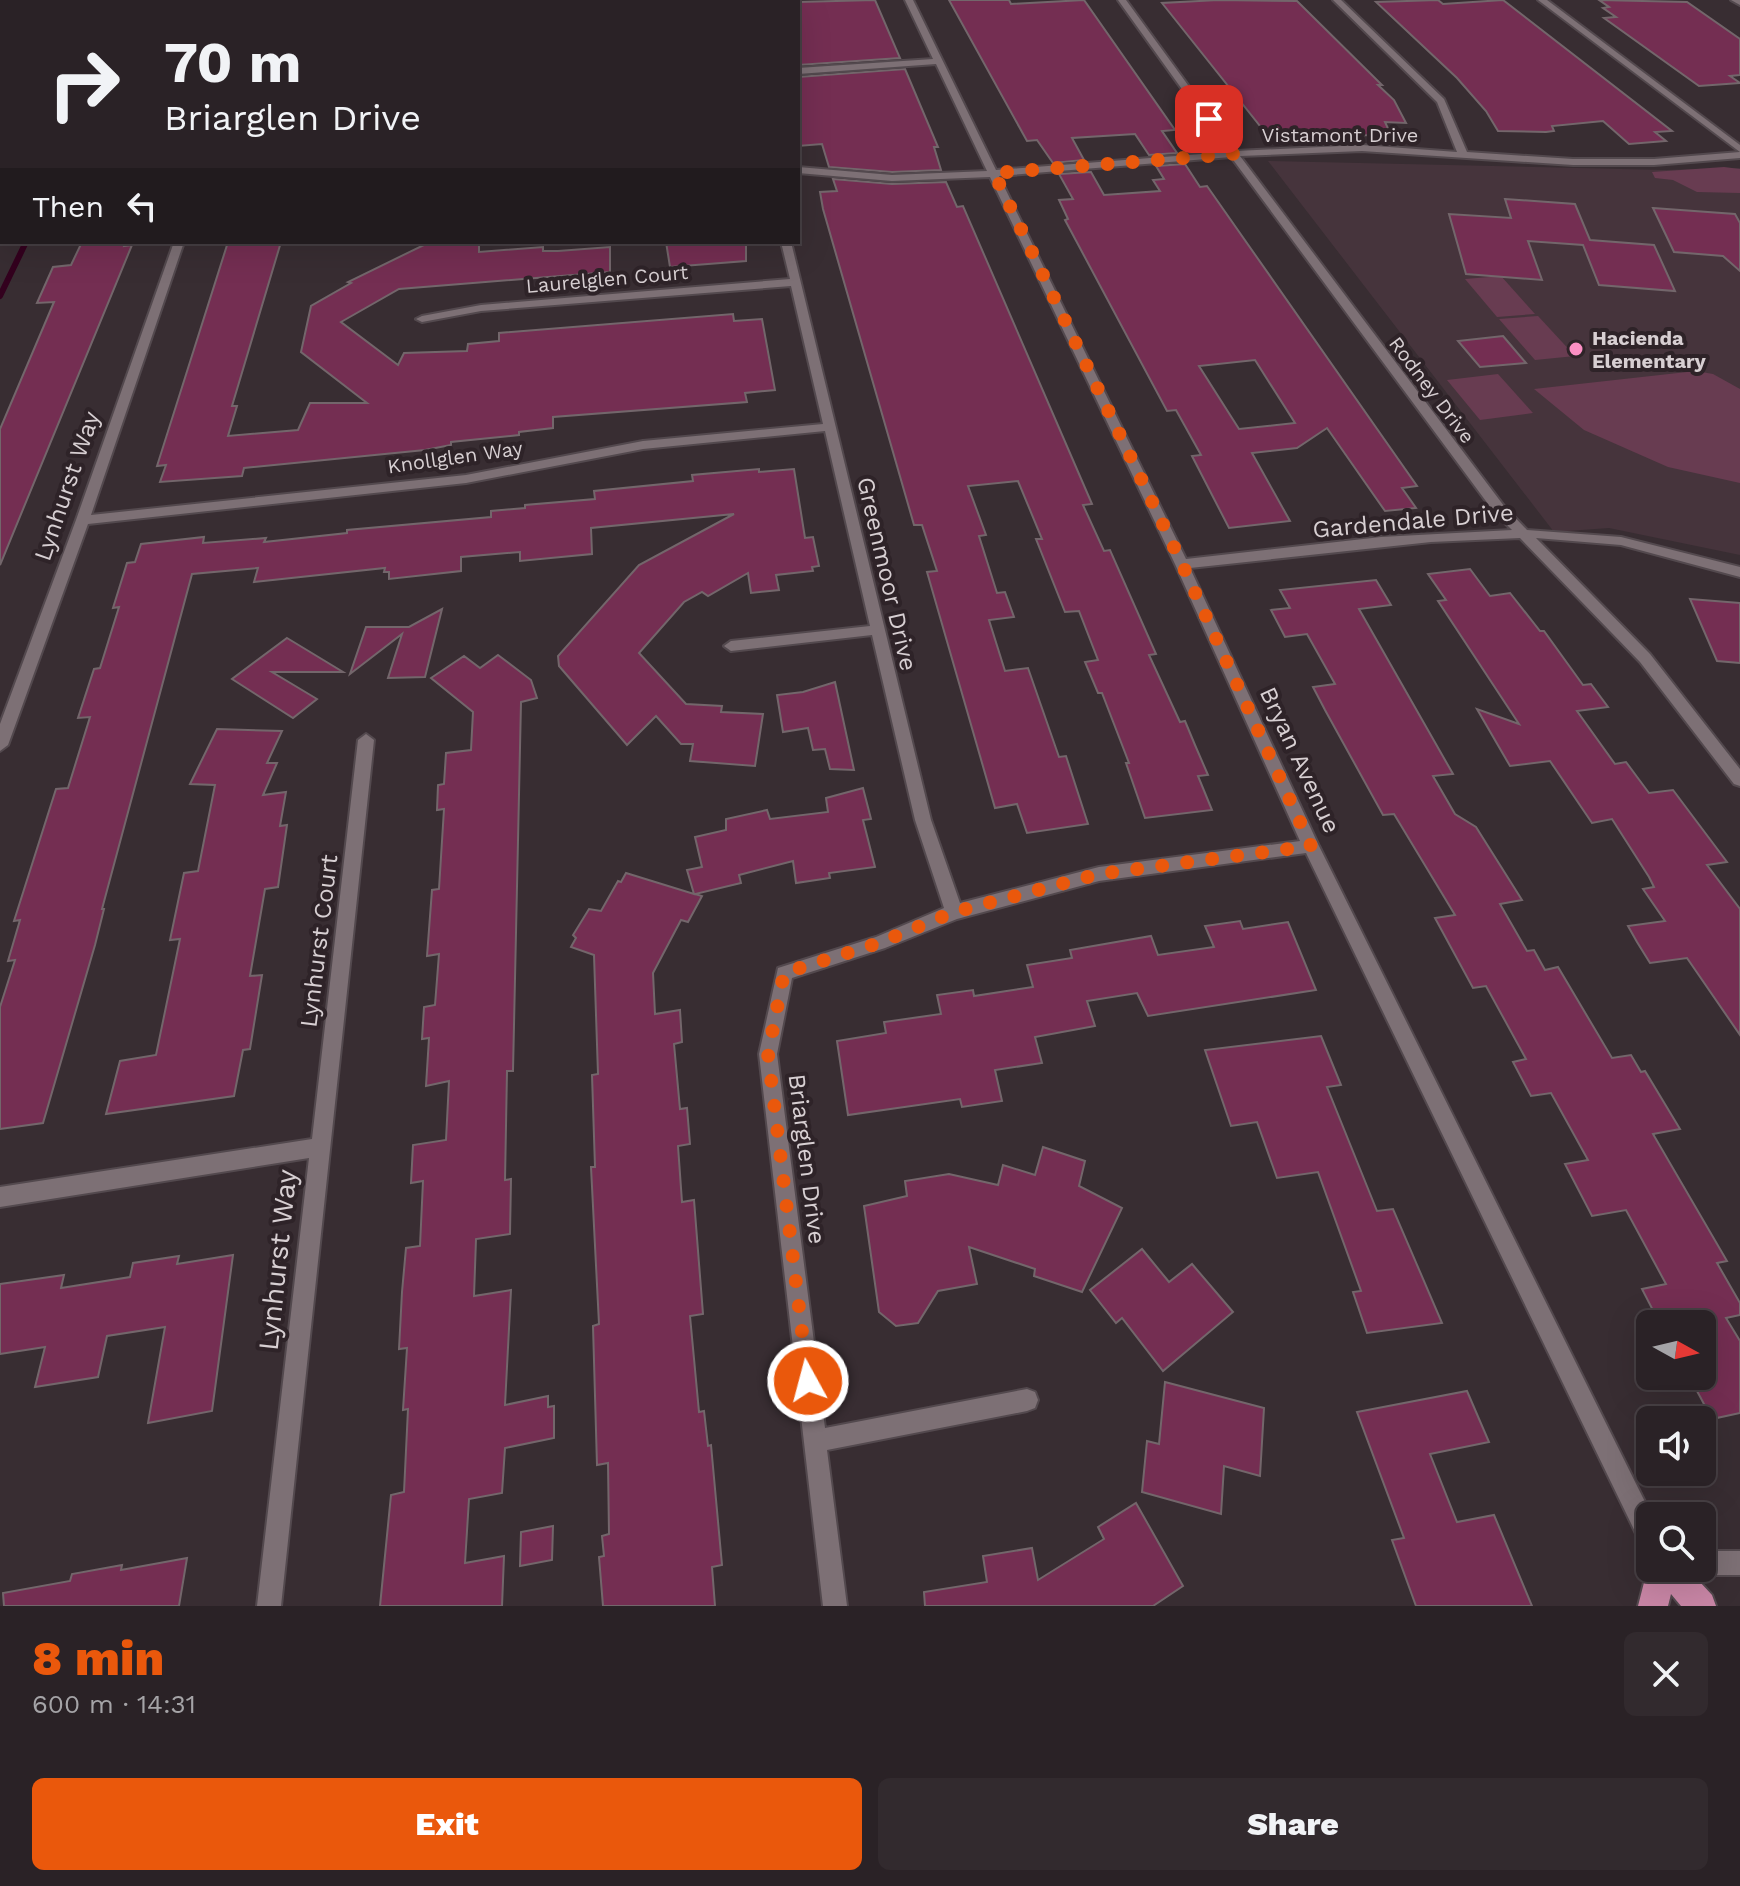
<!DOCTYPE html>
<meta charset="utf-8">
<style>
:root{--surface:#2a2226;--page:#322a2e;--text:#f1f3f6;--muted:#a5a4a7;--line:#463f43;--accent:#ea580c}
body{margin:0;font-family:"Work Sans",sans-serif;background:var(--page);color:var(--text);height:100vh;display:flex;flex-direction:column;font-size:30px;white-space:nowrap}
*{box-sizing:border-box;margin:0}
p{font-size:26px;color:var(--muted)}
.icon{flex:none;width:44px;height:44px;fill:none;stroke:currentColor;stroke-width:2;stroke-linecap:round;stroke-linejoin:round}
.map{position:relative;height:1606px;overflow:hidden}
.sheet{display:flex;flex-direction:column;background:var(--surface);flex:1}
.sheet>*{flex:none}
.top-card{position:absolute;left:0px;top:0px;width:800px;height:244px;box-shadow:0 8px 32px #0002,0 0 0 2px var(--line);background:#2a2226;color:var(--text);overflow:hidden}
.needle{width:52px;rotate:98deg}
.tools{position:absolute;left:1636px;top:1310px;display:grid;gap:16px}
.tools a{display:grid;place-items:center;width:80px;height:80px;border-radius:12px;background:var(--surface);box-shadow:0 8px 32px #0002,0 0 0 2px var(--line);font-size:40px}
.pin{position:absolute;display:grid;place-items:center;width:68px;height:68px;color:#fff;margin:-34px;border-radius:16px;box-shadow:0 4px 12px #0006}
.me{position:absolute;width:88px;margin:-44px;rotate:353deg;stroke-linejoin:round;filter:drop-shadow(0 0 6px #0008)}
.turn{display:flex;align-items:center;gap:28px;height:168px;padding:0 32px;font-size:36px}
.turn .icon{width:104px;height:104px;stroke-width:2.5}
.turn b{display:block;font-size:56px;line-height:68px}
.then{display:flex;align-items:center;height:76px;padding:0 32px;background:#0003;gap:16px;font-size:30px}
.round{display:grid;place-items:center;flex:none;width:84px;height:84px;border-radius:12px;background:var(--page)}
.overview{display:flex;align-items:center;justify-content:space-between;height:136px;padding:0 32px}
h1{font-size:48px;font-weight:800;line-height:60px;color:var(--accent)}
.action{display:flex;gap:16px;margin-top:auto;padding:16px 32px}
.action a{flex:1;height:92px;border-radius:12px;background:var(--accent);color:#fff;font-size:32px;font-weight:800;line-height:92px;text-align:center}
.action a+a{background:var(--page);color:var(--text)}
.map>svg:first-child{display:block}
.built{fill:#46343c}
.green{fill:#683c51}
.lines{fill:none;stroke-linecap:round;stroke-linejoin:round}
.stream{stroke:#33011e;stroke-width:6}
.building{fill:#742e52;stroke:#73666b;stroke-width:2;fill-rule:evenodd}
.street-casing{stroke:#53494e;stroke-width:4}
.primary-casing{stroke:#53494e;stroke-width:4}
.street{fill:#7d7075;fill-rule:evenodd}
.primary{fill:#c986a6;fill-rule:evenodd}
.route{stroke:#ea580c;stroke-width:14;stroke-dasharray:0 25.2}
.poi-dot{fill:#fb8fc3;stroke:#2e2328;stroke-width:3}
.labels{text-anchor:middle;stroke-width:8;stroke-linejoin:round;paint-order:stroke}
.far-street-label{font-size:20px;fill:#d7cfd2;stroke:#2e2328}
.far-poi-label{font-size:20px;font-weight:bold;fill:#d7cfd2;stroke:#2e2328;text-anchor:start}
.street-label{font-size:24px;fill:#d7cfd2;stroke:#2e2328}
.near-street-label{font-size:28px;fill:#d7cfd2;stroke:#2e2328}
</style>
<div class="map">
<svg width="1740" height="1606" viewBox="0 0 1740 1606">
<rect width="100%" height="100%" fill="#382d32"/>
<polygon class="built" points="1268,161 1664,170 1740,168 1740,555 1609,528 1554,532"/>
<g class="green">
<polygon points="1724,167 1740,169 1740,193 1697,192 1673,180 1655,178 1652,172"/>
<polygon points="1501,276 1535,314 1497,317 1465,279"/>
<polygon points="1538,316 1575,356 1535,360 1499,319"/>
<polygon points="1696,371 1713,374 1740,389 1740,483 1668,467 1584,430 1534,389"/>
<polygon points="1498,374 1533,413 1480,420 1447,380"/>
</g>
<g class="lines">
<polyline class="stream" points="0,296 26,242"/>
</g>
<g class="building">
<polygon points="875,0 900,58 798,65 798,2"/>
<polygon points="949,0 1009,0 1011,4 1084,0 1175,130 1162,131 1177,153 1149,155 1135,134 1072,138 1084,160 1053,163 1037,140 1027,141"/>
<polygon points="1218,0 1297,1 1382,85 1378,85 1394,100 1406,123 1385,122 1391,135 1268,136 1162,3"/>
<polygon points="1438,0 1443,4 1503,0 1672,131 1655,132 1666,141 1629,144 1603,121 1552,126 1554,131 1546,132 1498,131 1486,111 1457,78 1376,2"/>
<polygon points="1599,0 1687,2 1740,39 1740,75 1730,76 1740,83 1699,86 1604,18 1616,17 1603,8 1609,7"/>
<polygon points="905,69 938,147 934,147 941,170 892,172 829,167 822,144 798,146 798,77"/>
<path d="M 1185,164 L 1200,187 L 1207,186 L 1417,486 L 1402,488 L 1416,508 L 1385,511 L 1327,428 L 1297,448 L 1252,453 L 1290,521 L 1229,528 L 1192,456 L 1201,455 L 1176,410 L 1167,411 L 1065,220 L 1068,219 L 1059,200 L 1073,199 L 1059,174 L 1091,172 L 1104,195 L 1160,191 L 1153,180 L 1164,179 L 1156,166 ZM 1255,360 L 1295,423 L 1239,429 L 1199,366 Z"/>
<polygon points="833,179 892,184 946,182 957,207 963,206 1092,504 1083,505 1104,551 1110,550 1156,654 1149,655 1180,722 1185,721 1195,745 1208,775 1198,776 1212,810 1145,818 1126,763 1129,763 1102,693 1098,693 1085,662 1098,660 1079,611 1065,612 1036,539 1042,539 1018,481 968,486 986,535 979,536 997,593 1005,592 1014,617 989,620 1005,671 1028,668 1059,757 1066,756 1088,824 1027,833 1017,804 995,808 927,572 937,571 922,525 914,525 823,209 820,192 837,191"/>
<polygon points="1505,199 1575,204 1590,240 1654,245 1675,291 1599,285 1583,245 1528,241 1542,280 1466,274 1449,214 1511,218"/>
<polygon points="1653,208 1735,214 1740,223 1740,271 1723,256 1674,252"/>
<polygon points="82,242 125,242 124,246 132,245 0,565 0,429 54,302 37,303 53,267 71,265"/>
<polygon points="228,242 281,242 232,406 237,406 228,436 298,430 310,403 367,403 301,352 311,306 351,283 348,282 430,242 479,242 479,252 543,247 543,251 558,251 610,247 610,272 399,289 341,322 398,365 404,353 467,351 468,344 499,341 499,333 733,314 734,321 762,319 775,390 745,393 747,402 553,417 553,428 519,432 519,435 451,442 451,445 425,450 244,468 242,476 160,482 166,465 157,466"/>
<polygon points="666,242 746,242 746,261 670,267"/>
<polygon points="1503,336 1526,363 1480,367 1458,341"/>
<polygon points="759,469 759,472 794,469 805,538 813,537 819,566 812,567 813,571 776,575 779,590 751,593 748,573 708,596 702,592 684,602 639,653 686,704 722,706 721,712 763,714 755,766 690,761 693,744 681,744 656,716 627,745 559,666 558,656 639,565 734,514 591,528 592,554 520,561 520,552 461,557 461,571 389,579 389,572 384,572 385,568 254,582 258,568 192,574 102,909 104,909 95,945 43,1123 0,1129 0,1007 15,960 8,961 20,920 14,921 56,789 68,788 90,717 78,718 94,669 100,668 119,607 113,608 127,563 135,562 141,544 204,537 203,543 266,538 264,542 347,533 347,530 491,517 491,511 525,508 525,505 595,499 594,491 693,481 692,475"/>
<polygon points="1470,569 1490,596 1510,593 1540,631 1544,631 1583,685 1591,684 1608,707 1577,711 1615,764 1626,762 1649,793 1673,790 1727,862 1707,865 1740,909 1740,1035 1687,958 1650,963 1637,942 1628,926 1665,921 1643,889 1654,887 1649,877 1612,819 1592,823 1550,761 1510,766 1477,709 1519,724 1438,601 1446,600 1428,574"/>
<polygon points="1376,580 1391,605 1359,609 1453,774 1433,776 1455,814 1476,827 1522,900 1500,904 1527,951 1534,950 1545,970 1558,967 1612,1058 1631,1055 1641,1072 1645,1071 1680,1129 1653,1134 1727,1261 1717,1263 1740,1303 1740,1315 1726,1318 1740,1341 1740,1413 1712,1419 1689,1376 1702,1376 1702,1324 1660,1324 1642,1289 1666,1284 1626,1210 1592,1216 1565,1164 1588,1160 1551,1093 1531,1096 1513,1062 1526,1059 1486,986 1473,988 1435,918 1455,915 1394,814 1383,815 1325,710 1313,687 1335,684 1307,634 1285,637 1271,610 1290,608 1280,590"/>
<polygon points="1690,599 1740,603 1740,663 1717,661"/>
<polygon points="442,609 425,677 388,678 402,634 350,674 366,627 409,627"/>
<polygon points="287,638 343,672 272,672 317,699 293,718 232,679"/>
<polygon points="498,655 531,680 537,698 521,702 513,1071 507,1071 505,1180 511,1179 510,1234 476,1239 474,1296 511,1290 505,1405 548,1396 548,1407 554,1406 554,1438 505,1448 502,1493 469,1499 465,1563 504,1556 502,1606 380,1606 391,1495 404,1492 408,1409 403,1410 407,1348 399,1349 402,1292 406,1248 420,1246 423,1181 411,1183 413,1145 446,1140 449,1081 426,1086 429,1038 422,1039 424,1007 435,1005 439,954 427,956 432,890 439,889 444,809 437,810 438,785 444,784 446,753 471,750 473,712 431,678 464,656 480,668"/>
<polygon points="835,682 854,770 830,769 825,749 813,750 808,728 783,732 777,695 803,692"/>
<polygon points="217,729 282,731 267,763 277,763 263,795 286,792 280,826 287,825 278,887 265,889 250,976 262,975 250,1049 243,1050 234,1096 106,1114 120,1061 156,1055 180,939 170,940 184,873 198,871 215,785 190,784"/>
<polygon points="863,788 871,819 863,820 875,867 829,873 830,878 796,883 793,861 739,875 741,883 695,894 702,896 688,922 681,920 653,973 655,1014 680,1010 682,1042 674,1044 680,1109 687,1108 690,1144 678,1146 682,1202 694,1200 703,1314 690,1316 699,1412 704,1411 708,1446 711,1445 722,1565 712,1567 715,1606 603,1606 599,1557 604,1556 602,1536 609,1534 608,1463 597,1465 593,1326 599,1324 591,1167 595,1167 592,1075 598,1074 594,955 571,947 576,938 573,935 589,909 601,911 618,881 621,882 626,873 694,894 687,870 702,867 695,837 726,830 726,819 767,810 770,819 828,812 826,798"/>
<polygon points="1240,921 1243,929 1288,922 1316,990 1148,1016 1137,993 1087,1001 1095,1026 1035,1037 1042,1063 995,1070 1002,1101 962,1107 960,1099 848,1115 837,1041 886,1033 884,1022 941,1014 937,995 973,990 974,996 1033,987 1027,965 1072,958 1070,950 1151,936 1158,955 1214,947 1205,926"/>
<polygon points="1321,1036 1341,1085 1327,1087 1377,1211 1393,1209 1442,1323 1367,1333 1353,1292 1361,1291 1318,1172 1277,1178 1257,1122 1231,1126 1205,1050"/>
<polygon points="1043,1147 1085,1161 1079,1186 1122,1208 1082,1292 1034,1276 1035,1269 969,1247 977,1284 938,1291 918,1323 896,1326 879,1312 864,1206 907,1196 905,1181 949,1174 998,1185 1003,1165 1035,1175"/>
<polygon points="1142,1249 1169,1282 1192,1264 1233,1312 1163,1371 1122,1318 1116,1323 1090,1290"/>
<polygon points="233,1255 212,1411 148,1423 165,1327 107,1336 98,1377 35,1387 45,1347 0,1354 0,1284 64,1275 61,1288 130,1277 133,1263 179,1256 177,1264"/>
<polygon points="1165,1382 1264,1408 1260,1476 1224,1466 1221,1514 1142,1492 1147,1441 1159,1444"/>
<polygon points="1467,1391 1489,1442 1430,1454 1457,1522 1494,1515 1532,1606 1416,1606 1392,1540 1404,1538 1357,1412"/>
<polygon points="1136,1503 1183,1586 1153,1606 925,1606 924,1592 987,1582 983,1556 1032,1548 1038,1580 1104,1539 1098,1527"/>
<polygon points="553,1526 552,1560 520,1566 521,1532"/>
<polygon points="187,1558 179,1606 4,1606 3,1593 70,1581 72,1574 122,1565 121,1570"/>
</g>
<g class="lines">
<g class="street-casing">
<g id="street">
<polygon points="18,0 26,0 17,2"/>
<polygon points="347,0 355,0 346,2"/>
<polygon points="721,0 729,0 730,2 722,2"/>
<path d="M 905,0 L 913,0 L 996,170 L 1227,152 L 1118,0 L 1126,0 L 1236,151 L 1362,145 L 1457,152 L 1437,102 L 1333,0 L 1341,0 L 1444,99 L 1467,152 L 1573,159 L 1654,159 L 1740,152 L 1740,158 L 1654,165 L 1573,165 L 1362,151 L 1240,156 L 1504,506 L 1527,530 L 1621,537 L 1740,567 L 1740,577 L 1621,545 L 1536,538 L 1650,654 L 1740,769 L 1740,786 L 1734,784 L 1640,662 L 1520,538 L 1431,542 L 1190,568 L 1319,846 L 1652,1516 L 1650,1550 L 1642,1546 L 1306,853 L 1099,881 L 957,919 L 885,948 L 792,978 L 777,1054 L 825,1428 L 1027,1389 L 1035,1392 L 1038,1400 L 1035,1408 L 1027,1411 L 827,1450 L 847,1606 L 823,1606 L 759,1054 L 778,968 L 876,937 L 944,908 L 915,820 L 872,635 L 731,651 L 724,646 L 731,641 L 870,626 L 825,431 L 643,449 L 466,483 L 88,524 L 8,745 L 0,751 L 0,724 L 76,520 L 174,242 L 184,242 L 91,515 L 466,475 L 643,441 L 823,424 L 791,286 L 481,311 L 422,322 L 416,319 L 422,316 L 481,305 L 790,279 L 781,242 L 791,242 L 931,820 L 960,903 L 1099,867 L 1300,841 L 1175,564 L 990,177 L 892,181 L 798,173 L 798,167 L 892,175 L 987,171 L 936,64 L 798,74 L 798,68 L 933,59 ZM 1231,157 L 1494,512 L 1512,530 L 1381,537 L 1186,559 L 999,176 Z"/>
<polygon points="1538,0 1547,0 1740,145 1740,152"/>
<polygon points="1731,0 1740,0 1740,5"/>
<polygon points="366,734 374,740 281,1606 257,1606 309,1158 0,1207 0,1187 312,1139 358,740"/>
<polygon points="1702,1551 1740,1551 1740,1575 1702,1575 1694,1571 1692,1568 1702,1568"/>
</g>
</g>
<g class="primary-casing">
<polygon id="primary" points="1650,1559 1650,1568 1687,1568 1712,1595 1716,1606 1681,1606 1671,1594 1668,1606 1638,1606"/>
</g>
<use href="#street" class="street"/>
<use href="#primary" class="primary"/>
</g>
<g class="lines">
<polyline class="route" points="808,1381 768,1054 784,973 879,943 954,912 1099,874 1311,846 1182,564 994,173 1233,154 1209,119"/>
</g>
<circle class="poi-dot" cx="1576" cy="349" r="8"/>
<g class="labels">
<g class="far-street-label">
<text x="1340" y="142">Vistamont Drive</text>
<text transform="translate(607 279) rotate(-5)" y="7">Laurelglen Court</text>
<text transform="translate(1432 390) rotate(53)" y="7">Rodney Drive</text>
<text transform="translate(455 457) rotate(-8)" y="7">Knollglen Way</text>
</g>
<g class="far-poi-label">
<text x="1592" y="345">Hacienda<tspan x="1592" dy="23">Elementary</tspan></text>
</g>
<g class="street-label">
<text transform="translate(67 486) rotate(-71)" y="8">Lynhurst Way</text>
<text transform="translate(1413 521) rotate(-5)" y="8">Gardendale Drive</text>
<text transform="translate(887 574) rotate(77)" y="8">Greenmoor Drive</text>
<text transform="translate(1300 760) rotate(65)" y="8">Bryan Avenue</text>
<text transform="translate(319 941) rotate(-83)" y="8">Lynhurst Court</text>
<text transform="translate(807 1159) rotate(83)" y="8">Briarglen Drive</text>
</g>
<g class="near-street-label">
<text transform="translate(277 1260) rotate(-84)" y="10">Lynhurst Way</text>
</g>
</g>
</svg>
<div class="tools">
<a><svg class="needle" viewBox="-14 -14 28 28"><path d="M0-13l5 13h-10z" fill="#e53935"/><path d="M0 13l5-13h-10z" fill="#a5a4a7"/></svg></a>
<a><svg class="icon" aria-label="sound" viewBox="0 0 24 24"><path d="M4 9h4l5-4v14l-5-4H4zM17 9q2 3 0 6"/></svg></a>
<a><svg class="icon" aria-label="search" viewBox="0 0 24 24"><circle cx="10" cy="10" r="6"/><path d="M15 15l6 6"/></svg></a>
</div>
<div class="pin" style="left:1209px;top:119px;background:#d93025"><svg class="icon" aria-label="arrive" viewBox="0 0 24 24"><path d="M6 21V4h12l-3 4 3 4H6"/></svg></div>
<svg class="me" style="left:808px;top:1381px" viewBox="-20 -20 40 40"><circle r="17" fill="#ea580c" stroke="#fff" stroke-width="3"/><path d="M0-11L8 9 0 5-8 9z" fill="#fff"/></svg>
<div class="top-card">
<div class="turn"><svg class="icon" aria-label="right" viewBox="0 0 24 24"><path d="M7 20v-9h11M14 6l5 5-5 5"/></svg><div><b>70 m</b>Briarglen Drive</div></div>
<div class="then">Then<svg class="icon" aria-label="left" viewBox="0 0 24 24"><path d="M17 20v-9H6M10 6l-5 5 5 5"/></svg></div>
</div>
</div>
<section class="sheet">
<div class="overview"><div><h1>8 min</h1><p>600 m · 14:31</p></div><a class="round"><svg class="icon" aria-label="close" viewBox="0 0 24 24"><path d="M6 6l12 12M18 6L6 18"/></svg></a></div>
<div class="action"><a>Exit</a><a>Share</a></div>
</section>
